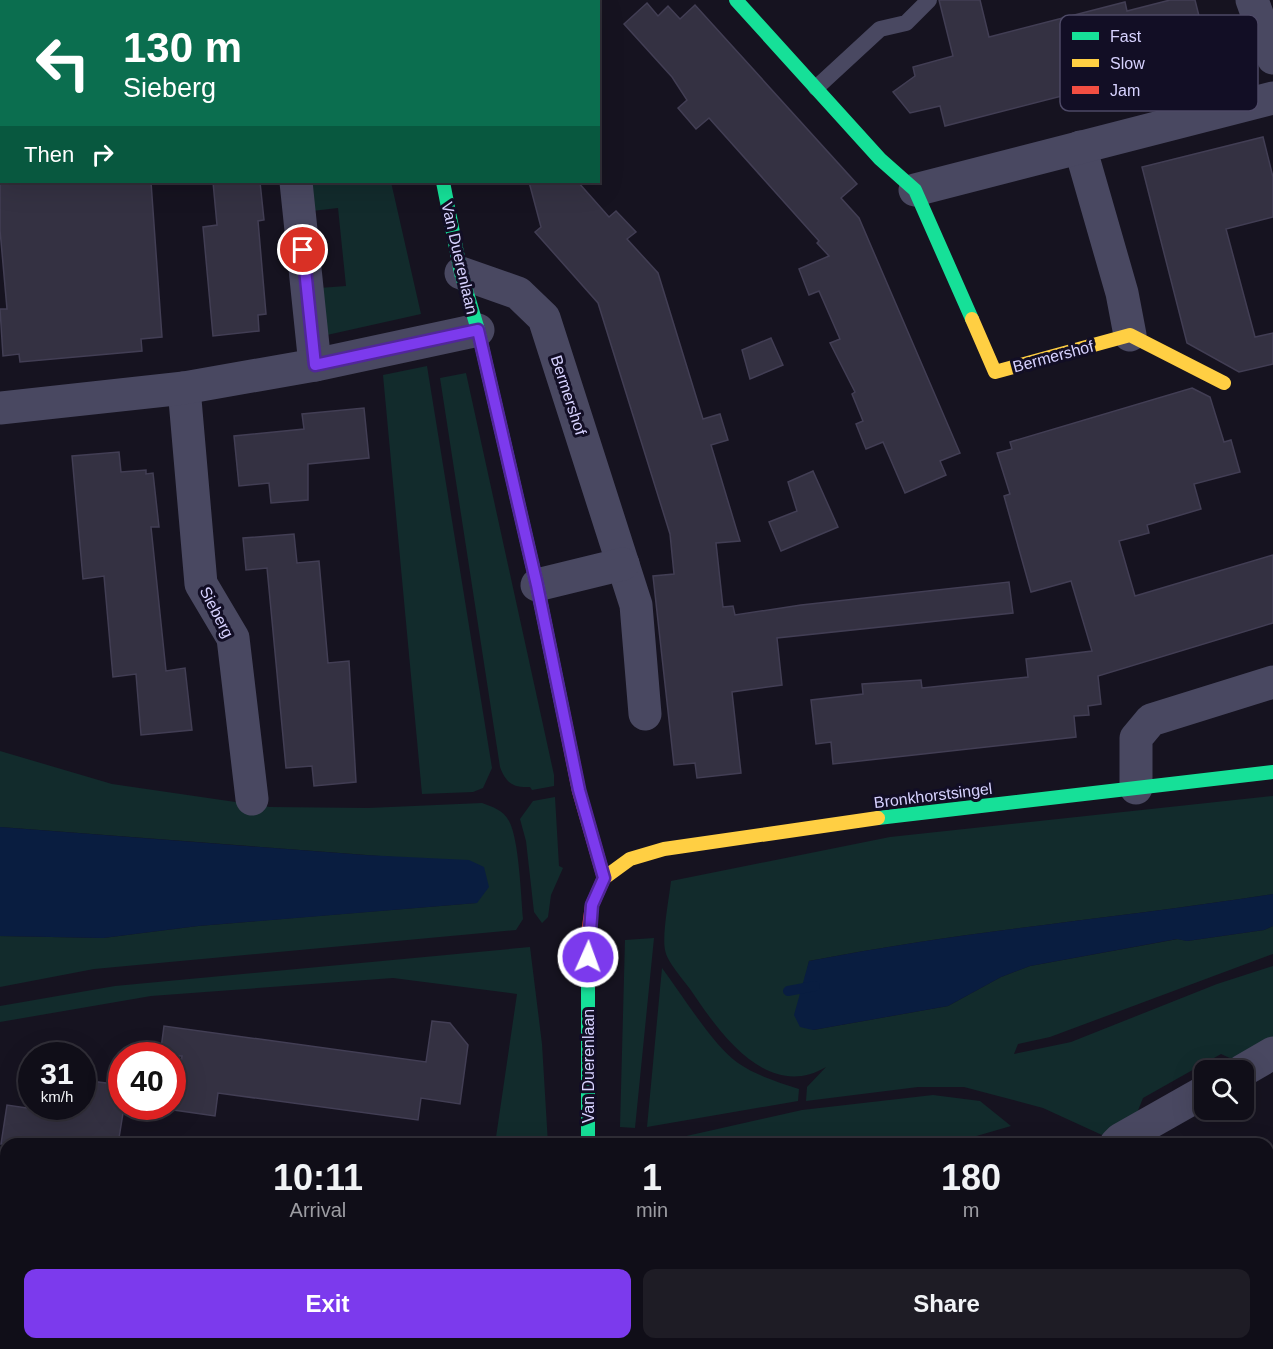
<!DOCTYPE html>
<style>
:root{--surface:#100e18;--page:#1e1c25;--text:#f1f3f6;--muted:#9c9ca2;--line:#302e37;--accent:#7c3aed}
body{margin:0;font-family:Helvetica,sans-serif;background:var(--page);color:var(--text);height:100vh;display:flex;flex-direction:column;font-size:22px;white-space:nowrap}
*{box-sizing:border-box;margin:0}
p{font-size:20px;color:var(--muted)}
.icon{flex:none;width:33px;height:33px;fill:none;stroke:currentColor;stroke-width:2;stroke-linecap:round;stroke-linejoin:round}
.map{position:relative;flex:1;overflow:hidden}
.sheet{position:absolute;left:0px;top:1138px;width:1274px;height:212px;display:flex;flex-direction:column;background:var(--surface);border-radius:18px 18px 0 0;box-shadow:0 6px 24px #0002,0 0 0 2px var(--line)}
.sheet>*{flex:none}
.top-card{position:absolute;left:0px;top:0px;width:600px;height:183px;box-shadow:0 6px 24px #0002,0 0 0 2px var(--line);background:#0b6e4f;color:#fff;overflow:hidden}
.controls{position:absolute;left:1194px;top:1060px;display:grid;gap:12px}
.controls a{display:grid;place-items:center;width:60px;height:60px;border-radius:12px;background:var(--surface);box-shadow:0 6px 24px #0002,0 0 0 2px var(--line);font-size:30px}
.speed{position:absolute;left:18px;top:1042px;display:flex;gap:12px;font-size:30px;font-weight:700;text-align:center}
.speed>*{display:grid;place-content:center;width:78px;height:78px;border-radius:50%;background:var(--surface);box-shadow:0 6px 24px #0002,0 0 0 2px var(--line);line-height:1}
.speed small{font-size:15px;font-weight:400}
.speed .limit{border:9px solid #d22;background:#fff;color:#111}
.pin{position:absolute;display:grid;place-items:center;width:51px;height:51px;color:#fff;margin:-26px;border:3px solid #fff;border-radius:50%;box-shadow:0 2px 6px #0007}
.me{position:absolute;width:66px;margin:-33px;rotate:2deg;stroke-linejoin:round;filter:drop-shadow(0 0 4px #0008)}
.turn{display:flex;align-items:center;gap:21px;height:126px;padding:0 24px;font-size:27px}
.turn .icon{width:78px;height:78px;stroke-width:2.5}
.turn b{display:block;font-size:42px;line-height:51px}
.then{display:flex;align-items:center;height:57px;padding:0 24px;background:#0003;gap:12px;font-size:22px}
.eta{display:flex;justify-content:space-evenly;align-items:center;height:102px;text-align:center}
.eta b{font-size:36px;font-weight:700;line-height:42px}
.cta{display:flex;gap:12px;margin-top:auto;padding:12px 24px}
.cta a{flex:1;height:69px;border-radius:12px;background:var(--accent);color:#fff;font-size:24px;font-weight:700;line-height:69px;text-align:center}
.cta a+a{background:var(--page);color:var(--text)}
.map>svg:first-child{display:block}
.green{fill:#122b2c}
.water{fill:#091d40}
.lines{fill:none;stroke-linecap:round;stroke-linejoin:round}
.stream{stroke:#091d40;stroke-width:10}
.building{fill:#343142;stroke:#423e54;stroke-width:1.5}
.lane{stroke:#494861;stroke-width:16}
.street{stroke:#494861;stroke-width:33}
.fast{stroke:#16e098;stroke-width:14}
.slow{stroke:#ffcf43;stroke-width:14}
.jam{stroke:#f24e42;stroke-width:14}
.route-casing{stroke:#51269a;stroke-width:15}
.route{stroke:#7c3aed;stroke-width:10}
.labels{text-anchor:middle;stroke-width:6;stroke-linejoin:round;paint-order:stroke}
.street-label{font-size:16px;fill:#d7d2ff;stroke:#120e25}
.key{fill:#120e25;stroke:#4d4966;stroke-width:1.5}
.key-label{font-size:16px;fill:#d7d2ff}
</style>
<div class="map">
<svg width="1273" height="1349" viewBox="0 0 1273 1349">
<rect width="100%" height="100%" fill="#161320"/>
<g class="green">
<polygon points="313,182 391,182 421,314 327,335 319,288 346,286 338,208 312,211"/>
<polygon points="427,366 492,768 483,788 473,792 422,794 383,375"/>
<path d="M 466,373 L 554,775 L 554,786 L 532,790 L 530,787 C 513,788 506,783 500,767 L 440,378 Z"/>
<path d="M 0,751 L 112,784 L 270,807 L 368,808 L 482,803 C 493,807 503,810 509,821 C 519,839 521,896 523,919 L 516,930 L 94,969 L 0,987 L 0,936 L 103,938 L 198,926 L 476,903 L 406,858 L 0,827 Z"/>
<path d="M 1273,796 L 1273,894 C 1119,918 962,931 809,961 L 804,984 L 813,1030 L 948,1006 L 1001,977 L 1030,966 L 1178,939 L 1187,941 L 1264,930 L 1273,926 L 1273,954 L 1050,1037 L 1018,1044 L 1014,1054 L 1071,1042 L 1217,984 L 1273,966 L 1273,1039 L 1232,1059 L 1221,1054 L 1143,1098 L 1137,1113 L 1102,1135 L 1043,1108 L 964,1087 L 918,1087 L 806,1101 L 807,1087 L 826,1067 C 767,1102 719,1032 690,989 C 683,979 667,962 665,950 C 662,934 669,899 671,881 L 890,837 Z"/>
<polygon points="555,797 559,866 563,868 551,895 548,917 542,923 534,912 526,841 520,819 533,801"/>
<polygon points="654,938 635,1128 620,1127 625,940"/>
<polygon points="530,947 542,1044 548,1144 495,1144 517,994 393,978 151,996 0,1022 0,1006 115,986"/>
<path d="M 662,968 C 681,993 714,1047 738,1063 C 757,1076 778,1082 799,1089 L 798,1101 L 647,1127 Z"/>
<polygon points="933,1095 980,1101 1011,1126 949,1144 651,1144 802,1110"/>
</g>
<g class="water">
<polygon points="0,827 365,855 469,860 484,867 489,887 477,903 198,926 103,938 0,936"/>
<path d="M 1273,894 L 1273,926 L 1264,930 L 1187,941 L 1177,939 L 1030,966 L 1001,977 L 948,1006 L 813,1030 L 800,1027 L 794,1015 L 809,961 C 962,931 1119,918 1273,894 Z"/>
</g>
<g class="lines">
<polyline class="stream" points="788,991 815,986"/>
</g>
<g class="building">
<polygon points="939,0 980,0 989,37 1125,2 1127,11 1170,0 1195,0 1201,24 1186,27 1190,42 1174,46 1179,66 945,126 940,106 910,113 893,92 915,76 913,67 953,56"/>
<polygon points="647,3 658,16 668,6 680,19 695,5 857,184 841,198 859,218 960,453 940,461 946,475 905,493 883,442 866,449 856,424 863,421 852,394 855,392 830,343 840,339 819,291 809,295 799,269 829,256 817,243 819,241 709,118 696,129 678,108 687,100 672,77 624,24"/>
<polygon points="1263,137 1273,177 1273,217 1226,229 1255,337 1273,333 1273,364 1239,372 1187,343 1142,167"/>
<polygon points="0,182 151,182 162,337 141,339 142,351 20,362 19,354 3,356 0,309 7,309 0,230"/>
<polygon points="213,182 260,182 264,220 258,221 266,314 258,315 259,331 213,336 203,227 217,225"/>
<polygon points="529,182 578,182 609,217 616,211 636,232 627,239 658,273 703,419 720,414 728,440 711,445 740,541 716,543 723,607 733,606 735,615 801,605 1009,582 1013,613 777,638 782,685 732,692 741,773 697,778 695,763 674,765 653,576 674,574 670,534 598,303 535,232 541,227"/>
<polygon points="771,338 783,365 750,379 742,350"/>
<polygon points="1192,388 1210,397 1224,442 1231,440 1240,472 1194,484 1201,509 1147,525 1149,533 1119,541 1135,596 1273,555 1273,623 1098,676 1101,704 1088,706 1089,715 1074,716 1076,737 833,764 831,742 816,744 811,700 863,694 862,684 921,680 922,688 1028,677 1026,659 1092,651 1071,581 1031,592 1004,496 1010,494 997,453 1012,449 1010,442"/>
<polygon points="364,408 369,458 308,464 308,500 271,503 269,483 239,486 234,436 304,429 302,414"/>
<polygon points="119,452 121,472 146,470 146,474 153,473 159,527 151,527 166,671 185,668 192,730 141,735 136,674 113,677 104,576 83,579 72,456"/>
<polygon points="813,471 838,527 781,551 769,522 797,511 788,482"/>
<polygon points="294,534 297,563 319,561 328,663 349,661 356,782 314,786 312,766 286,768 267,568 246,570 243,538"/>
<polygon points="432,1021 450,1023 468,1045 460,1104 421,1098 418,1120 218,1093 215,1116 174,1110 182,1056 160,1056 164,1026 426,1062"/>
<polygon points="82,1080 122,1085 122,1107 124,1107 118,1144 1,1144 7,1105 27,1108 82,1107"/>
</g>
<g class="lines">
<polyline class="lane" points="816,88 880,29 906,23 929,0"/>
<g class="street">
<polyline points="408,0 408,2"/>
<polyline points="1252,0 1273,58"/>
<polyline points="0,2 2,8"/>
<polyline points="291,2 292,0"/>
<polyline points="1080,147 1122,293 1130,335"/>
<polyline points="296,182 315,365"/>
<polyline points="915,190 1273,98"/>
<polyline points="461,273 518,293 544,318 636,605 645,714"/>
<polyline points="184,388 201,584 233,638 252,799"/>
<polyline points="0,408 184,388 315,365 478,330"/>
<polyline points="537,585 623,564"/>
<polyline points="1136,788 1136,738 1151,720 1273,682"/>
<polyline points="1242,1071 1273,1053"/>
<polyline points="1116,1144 1121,1139 1204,1092"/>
<polyline points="0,1246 6,1244"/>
<polyline points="1113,1344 1114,1349"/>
<polyline points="113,1349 114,1344"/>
</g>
<g class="fast">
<polyline points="736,0 880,159 915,190 972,319"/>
<polyline points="443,182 461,273 478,330 537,585 563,712"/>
<polyline points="878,818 1273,772"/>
<polyline points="588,969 588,1144"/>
</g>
<g class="slow">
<polyline points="972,319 995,372 1130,335 1224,383"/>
<polyline points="604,878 630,859 664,849 878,818"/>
<polyline points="569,1344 569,1349"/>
</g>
<polyline class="jam" points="563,712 579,791 604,878 592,905 588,934 588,969"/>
</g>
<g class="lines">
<g class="route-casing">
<polyline id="route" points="303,250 315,365 478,330 537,585 579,790 604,878 592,905 588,957"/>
</g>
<use href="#route" class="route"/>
</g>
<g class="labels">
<g class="street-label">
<text transform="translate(460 258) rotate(77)" y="6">Van Duerenlaan</text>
<text transform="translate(1053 356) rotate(-15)" y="6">Bermershof</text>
<text transform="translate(569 395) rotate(72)" y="6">Bermershof</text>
<text transform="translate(217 612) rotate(63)" y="6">Sieberg</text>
<text transform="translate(933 795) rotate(-7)" y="6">Bronkhorstsingel</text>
<text transform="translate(588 1066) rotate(-90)" y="6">Van Duerenlaan</text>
</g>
</g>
<rect x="1060" y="15" width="198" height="96" rx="9" class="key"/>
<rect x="1072" y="32" width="27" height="8" fill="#16e098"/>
<rect x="1072" y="59" width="27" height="8" fill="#ffcf43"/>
<rect x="1072" y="86" width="27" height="8" fill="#f24e42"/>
<g class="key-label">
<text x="1110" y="42">Fast</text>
<text x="1110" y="69">Slow</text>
<text x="1110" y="96">Jam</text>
</g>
</svg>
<div class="controls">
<a><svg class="icon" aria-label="search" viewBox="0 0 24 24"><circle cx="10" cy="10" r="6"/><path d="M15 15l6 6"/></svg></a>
</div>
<div class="speed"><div>31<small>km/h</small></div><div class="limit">40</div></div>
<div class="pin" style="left:303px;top:250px;background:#d93025"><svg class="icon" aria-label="arrive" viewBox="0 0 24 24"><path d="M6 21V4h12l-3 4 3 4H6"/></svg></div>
<svg class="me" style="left:588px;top:957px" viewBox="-20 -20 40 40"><circle r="17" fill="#7c3aed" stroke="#fff" stroke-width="3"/><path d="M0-11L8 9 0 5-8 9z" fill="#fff"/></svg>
<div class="top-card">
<div class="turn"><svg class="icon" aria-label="left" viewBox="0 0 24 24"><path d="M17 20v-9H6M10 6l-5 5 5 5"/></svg><div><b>130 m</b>Sieberg</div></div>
<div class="then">Then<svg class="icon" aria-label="right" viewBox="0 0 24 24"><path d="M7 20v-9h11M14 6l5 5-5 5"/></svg></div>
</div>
<section class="sheet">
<div class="eta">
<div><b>10:11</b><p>Arrival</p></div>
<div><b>1</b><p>min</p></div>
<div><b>180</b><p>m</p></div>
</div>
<div class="cta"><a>Exit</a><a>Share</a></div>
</section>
</div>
